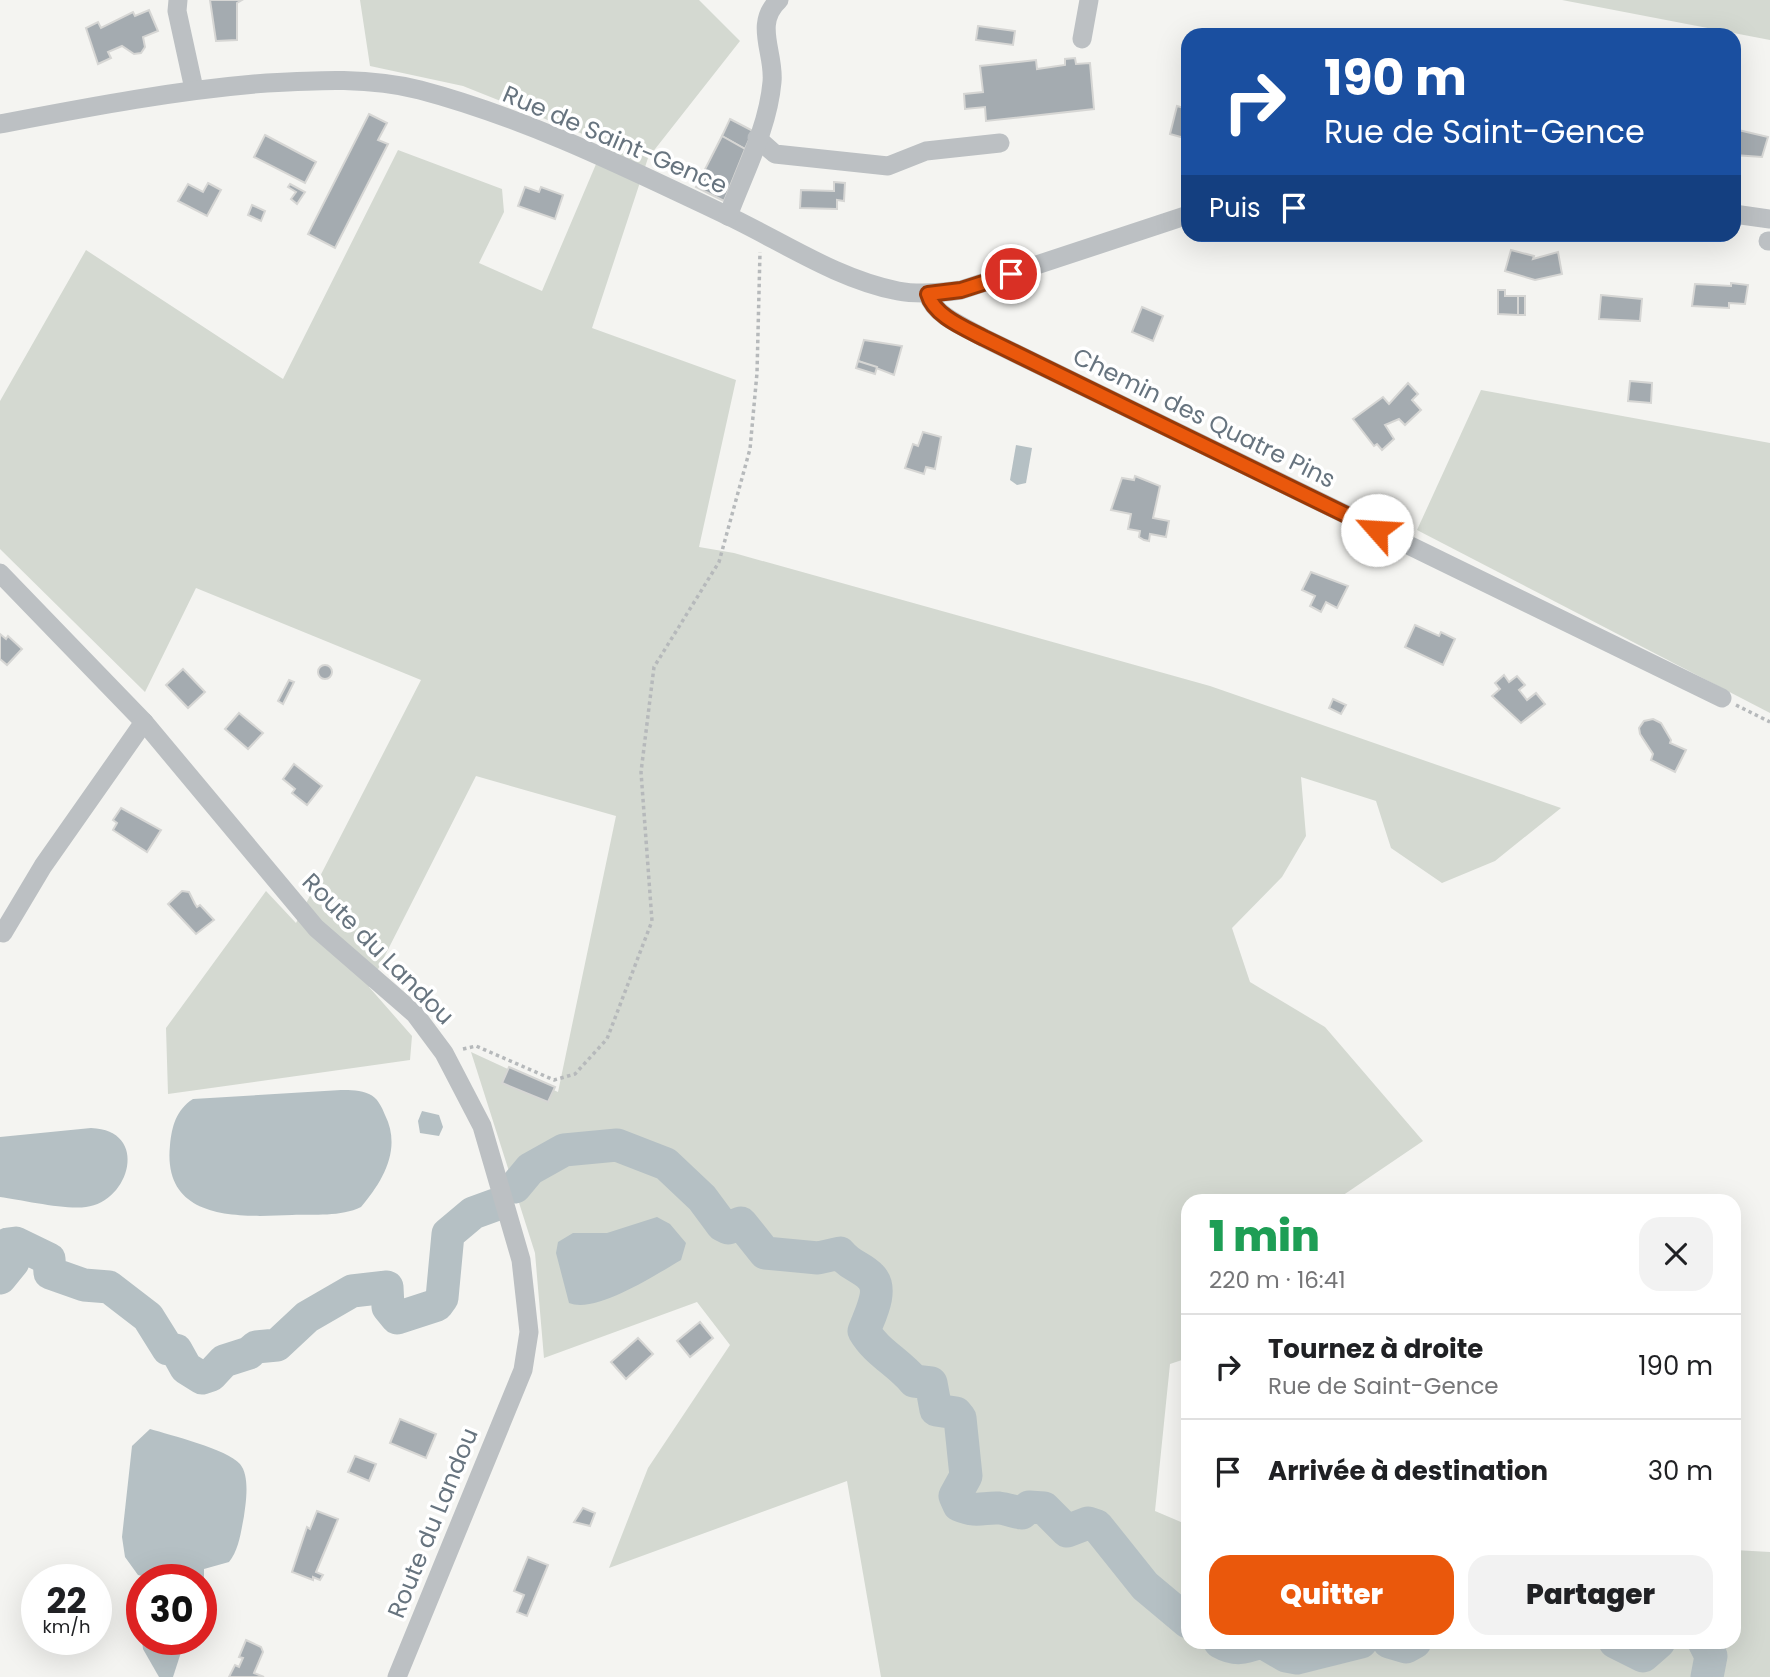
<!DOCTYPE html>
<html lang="fr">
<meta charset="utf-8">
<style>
:root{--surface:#fff;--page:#f2f2f2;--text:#202124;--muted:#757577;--line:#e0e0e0;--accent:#ea580c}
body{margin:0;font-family:Poppins,sans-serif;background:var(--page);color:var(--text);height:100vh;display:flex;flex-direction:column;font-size:26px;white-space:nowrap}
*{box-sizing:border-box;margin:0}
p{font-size:23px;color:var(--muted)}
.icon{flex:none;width:38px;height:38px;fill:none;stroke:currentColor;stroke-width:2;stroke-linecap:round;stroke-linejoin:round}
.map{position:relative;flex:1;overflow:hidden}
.panel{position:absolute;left:1181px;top:1194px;width:560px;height:455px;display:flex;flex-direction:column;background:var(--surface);border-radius:21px;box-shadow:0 7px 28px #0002}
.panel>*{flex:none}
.guide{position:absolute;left:1181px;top:28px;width:560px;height:214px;border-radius:21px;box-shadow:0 7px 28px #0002;background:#1a4fa0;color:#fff;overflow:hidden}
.speed{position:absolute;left:21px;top:1564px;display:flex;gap:14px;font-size:35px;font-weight:700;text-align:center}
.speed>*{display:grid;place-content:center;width:91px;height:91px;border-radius:50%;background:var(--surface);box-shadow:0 7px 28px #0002;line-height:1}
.speed small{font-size:18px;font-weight:400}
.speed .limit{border:10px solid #d22;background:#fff;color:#111}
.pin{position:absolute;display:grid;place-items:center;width:60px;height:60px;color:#fff;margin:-30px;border:4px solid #fff;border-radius:50%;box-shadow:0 2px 7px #0007}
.me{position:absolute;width:77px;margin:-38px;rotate:296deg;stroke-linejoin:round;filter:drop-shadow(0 0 5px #0008)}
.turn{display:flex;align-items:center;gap:24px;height:147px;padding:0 28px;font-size:32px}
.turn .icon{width:91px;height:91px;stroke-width:2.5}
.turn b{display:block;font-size:49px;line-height:60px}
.then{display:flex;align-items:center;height:66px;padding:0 28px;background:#0003;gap:14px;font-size:26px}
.round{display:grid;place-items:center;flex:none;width:74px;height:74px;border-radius:21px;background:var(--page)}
.summary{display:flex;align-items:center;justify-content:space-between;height:119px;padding:0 28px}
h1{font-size:42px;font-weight:800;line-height:52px;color:#1e9e55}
.cta{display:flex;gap:14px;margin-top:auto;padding:14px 28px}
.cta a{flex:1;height:80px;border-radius:21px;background:var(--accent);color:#fff;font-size:28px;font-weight:800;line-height:80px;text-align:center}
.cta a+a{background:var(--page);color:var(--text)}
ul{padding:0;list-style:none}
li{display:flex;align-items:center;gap:21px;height:105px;padding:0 28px;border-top:2px solid var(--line)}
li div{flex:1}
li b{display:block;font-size:26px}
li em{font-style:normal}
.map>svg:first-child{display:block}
.green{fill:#d4d9d1}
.water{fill:#b5c0c4}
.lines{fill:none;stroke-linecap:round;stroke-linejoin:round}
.river{stroke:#b5c0c4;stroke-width:33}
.building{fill:#a4abb0;stroke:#d6d6d4;stroke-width:2}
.path{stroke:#b6b9bb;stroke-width:3.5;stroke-dasharray:3.5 3.5;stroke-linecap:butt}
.minor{stroke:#bcc0c3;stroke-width:19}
.route-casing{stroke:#983908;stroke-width:18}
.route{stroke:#ea580c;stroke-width:12}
.labels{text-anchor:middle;stroke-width:7;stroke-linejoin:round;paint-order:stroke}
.street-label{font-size:24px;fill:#67747f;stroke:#fff}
</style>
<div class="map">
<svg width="1770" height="1677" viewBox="0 0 1770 1677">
<rect width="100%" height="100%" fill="#f4f4f1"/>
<g class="green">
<polygon points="360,0 699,0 740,41 648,158 592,328 736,380 699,547 734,553 1210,686 1561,808 1495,861 1442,883 1391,848 1376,801 1301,777 1306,836 1282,877 1232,928 1250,982 1325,1027 1423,1141 1336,1200 1188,1200 1188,1358 1170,1364 1155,1511 1188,1525 1188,1642 1734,1642 1734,1550 1770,1552 1770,1677 881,1677 847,1481 609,1568 648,1468 730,1345 697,1302 544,1358 535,1253 471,1052 558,1092 616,816 476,776 369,987 412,1036 410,1060 168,1094 166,1028 266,891 296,923 421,680 196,588 145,692 0,549 0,401 86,250 283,379 398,150 502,189 504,212 479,263 542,291 605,143 463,86 370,66"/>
<polygon points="1562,0 1770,0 1770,40"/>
<polygon points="1481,390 1770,443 1770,713 1417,530"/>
</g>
<g class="water">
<polygon points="1016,445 1032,448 1026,483 1017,485 1010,480"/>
<path d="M 341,1090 C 350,1090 361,1090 369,1094 C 377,1097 382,1107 385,1115 C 402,1149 383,1181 361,1207 C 341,1217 314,1214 292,1215 C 240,1217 162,1222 170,1145 C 172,1126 176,1110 193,1099 Z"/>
<polygon points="422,1111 439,1115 443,1127 439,1136 420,1133 418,1121"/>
<path d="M 91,1128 C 150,1130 130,1202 86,1207 C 65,1210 22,1200 0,1197 L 0,1137 Z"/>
<path d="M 657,1217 L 670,1224 L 686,1243 L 681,1260 C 655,1275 596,1314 569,1303 L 556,1253 L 558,1242 L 573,1233 L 607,1233 Z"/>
<path d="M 150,1429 C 170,1435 227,1449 240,1464 C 250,1476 246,1502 244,1516 C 241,1531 239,1550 229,1562 L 204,1569 L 204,1584 L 201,1585 L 201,1580 L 158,1580 L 138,1575 L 125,1557 L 122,1537 L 132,1446 Z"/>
<polygon points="142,1640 185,1640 173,1677 159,1677 143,1649"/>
</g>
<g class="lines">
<g class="river">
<path d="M 515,1187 L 530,1169 L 564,1150 L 617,1145 L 666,1164 L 702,1198 L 722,1225 L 728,1228 L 741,1223 L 765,1253 L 818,1258 L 840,1253 C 850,1266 862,1267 871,1277 C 884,1290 869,1317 864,1331 C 876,1352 898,1362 914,1381 L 931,1383 L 936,1410 L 956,1413 L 960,1418 L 966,1476 L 955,1496 L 959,1505 C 978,1513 983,1507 999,1508 C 1007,1509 1015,1512 1022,1513 L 1029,1507 L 1044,1508 L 1067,1531 L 1088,1523 L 1097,1526 L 1145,1586 L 1188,1622"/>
<polyline points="0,1278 13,1262 8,1244 16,1243 49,1259 50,1273 84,1285 109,1287 148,1317 168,1349 176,1350 186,1368 202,1378 211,1375 224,1361 249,1353 256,1347 277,1345 307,1317 352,1291 387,1287 388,1307 397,1318 437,1305 442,1298 448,1234 473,1213 495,1205"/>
<path d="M 1220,1642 C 1236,1651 1244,1648 1261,1642"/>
<polyline points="1262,1642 1286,1656 1297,1658 1361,1642"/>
<polyline points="1389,1642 1406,1647 1415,1642"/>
<polyline points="1615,1642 1643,1656 1659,1642"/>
<polyline points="1704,1642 1711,1656 1707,1677"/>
</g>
</g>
<g class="building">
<polygon points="210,0 242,0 237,3 237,40 216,41"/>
<polygon points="149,10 158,31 143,37 145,47 141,53 134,54 122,46 108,52 111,58 98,64 86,28 98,22 101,28 133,12 135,16"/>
<polygon points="978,26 1015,31 1013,45 976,40"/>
<polygon points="1075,58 1076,64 1090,63 1094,109 986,121 985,107 965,109 964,94 983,92 980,66 1036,60 1037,69 1065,65 1065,59"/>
<polygon points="1177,106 1188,109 1188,139 1170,134"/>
<polygon points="369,114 387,123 378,140 388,144 335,248 308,234"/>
<polygon points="730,119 753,131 745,149 722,136"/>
<polygon points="1734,129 1768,137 1762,157 1734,155"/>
<polygon points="265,135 316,162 305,183 254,157"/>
<polygon points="722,136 745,149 724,201 696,187"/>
<polygon points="834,182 845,183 844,201 837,200 837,209 800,208 801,190 834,191"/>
<polygon points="208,183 221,190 207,216 178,201 188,184 203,192"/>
<polygon points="290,184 305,192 297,204 291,199 296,192 288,187"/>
<polygon points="525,187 539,192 541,187 563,195 555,219 518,206"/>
<polygon points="252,205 265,211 261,221 248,215"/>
<polygon points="1511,250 1534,256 1533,259 1558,252 1562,274 1535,280 1505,271"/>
<polygon points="1731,283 1748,285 1745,304 1729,303 1729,308 1692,306 1695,284 1731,286"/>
<polygon points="1498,290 1505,290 1505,296 1518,296 1518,315 1498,314"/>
<polygon points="1601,295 1642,299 1640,321 1599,319"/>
<rect x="1518" y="296" width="7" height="19"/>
<polygon points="1142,307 1163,316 1153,341 1132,332"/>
<polygon points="864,340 902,346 894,375 858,361"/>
<polygon points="858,361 877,367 875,374 856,368"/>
<polygon points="1630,381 1652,383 1651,403 1628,401"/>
<polygon points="1408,383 1418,394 1412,400 1421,410 1405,425 1399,419 1385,425 1394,439 1382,450 1377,444 1374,446 1353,419 1383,397 1389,404"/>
<polygon points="923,432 941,437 935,469 926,467 924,474 905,468 913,444 918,446"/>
<polygon points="1135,476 1160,486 1153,518 1169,521 1166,537 1150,534 1149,541 1144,540 1139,537 1140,531 1128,529 1131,514 1111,510 1122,478 1134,480"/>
<polygon points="1311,572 1348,586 1337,608 1326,602 1321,612 1310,606 1315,596 1302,590"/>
<polygon points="1415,625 1439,636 1441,632 1455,639 1443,665 1405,647"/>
<polygon points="0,634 6,639 8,636 22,649 7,665 0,659"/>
<circle cx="325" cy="672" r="7"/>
<polygon points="183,669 205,692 188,708 166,685"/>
<polygon points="1504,675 1509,682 1517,676 1525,685 1519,690 1527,700 1536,693 1545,704 1521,723 1492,696 1500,689 1495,683"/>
<polygon points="289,680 294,682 283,704 278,701"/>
<polygon points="1333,699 1346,705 1341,714 1329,708"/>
<polygon points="239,713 263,733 248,749 225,729"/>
<polygon points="1653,719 1661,723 1671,740 1670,743 1686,750 1675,772 1651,760 1653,754 1640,734 1639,728 1644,721"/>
<polygon points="294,764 322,786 307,805 292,793 295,789 283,779"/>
<polygon points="121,808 161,830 147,852 113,830 117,823 113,820"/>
<polygon points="182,891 189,892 195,904 197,907 200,905 214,920 196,934 168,904"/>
<polygon points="509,1067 555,1087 548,1102 502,1083"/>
<polygon points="700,1322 713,1338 690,1357 677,1341"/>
<polygon points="638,1338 653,1354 626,1379 611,1362"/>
<polygon points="400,1419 436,1434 426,1458 390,1443"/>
<polygon points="355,1456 376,1464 369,1481 348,1472"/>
<polygon points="583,1508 595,1513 590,1526 574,1522"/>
<polygon points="317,1511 338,1519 316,1572 323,1575 320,1580 313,1577 313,1580 292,1572 307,1527 310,1529"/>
<polygon points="528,1557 548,1565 527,1616 517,1612 524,1595 514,1591"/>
<polygon points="246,1640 261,1647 263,1652 254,1673 264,1677 229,1677 235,1665 239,1667 243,1658 239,1657"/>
</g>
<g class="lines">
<g class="path">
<polyline points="1736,705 1770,722"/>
<polyline points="463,1049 476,1046 554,1080 575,1074 607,1039 652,921 641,772 654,667 719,562 750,449 757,373 760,252"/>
</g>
<g class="minor">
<polyline points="178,0 177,11 194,89"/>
<polyline points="1082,39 1089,0"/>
<path d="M 0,124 C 89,107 177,90 267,83 C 318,80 370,77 420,90 C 526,118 625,167 724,214 C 780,240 836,279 898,291 C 919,295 940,293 961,290 L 1188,215"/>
<polyline points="757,138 775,154 888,166 926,151 1000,143"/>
<polyline points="1734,214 1770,219"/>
<path d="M 728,216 C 744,173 768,128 772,82 C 775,53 753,24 779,0"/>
<polyline points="1768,241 1770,241"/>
<path d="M 928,294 C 934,316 965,327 984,338 L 1722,698"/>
<polyline points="0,573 144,722 316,928 415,1014 444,1053 482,1126 521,1260 529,1332 523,1370 397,1677"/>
<polyline points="3,933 43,866 144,722"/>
</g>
</g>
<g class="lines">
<g class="route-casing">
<path id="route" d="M 1011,274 L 961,290 L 928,294 C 934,316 965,328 984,338 L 1377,530"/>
</g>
<use href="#route" class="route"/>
</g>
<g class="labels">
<g class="street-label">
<text transform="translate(615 140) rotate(23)" y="8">Rue de Saint-Gence</text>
<text transform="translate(1204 418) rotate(26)" y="8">Chemin des Quatre Pins</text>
<text transform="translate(378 949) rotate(45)" y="8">Route du Landou</text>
<text transform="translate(433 1523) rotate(-68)" y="8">Route du Landou</text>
</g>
</g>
</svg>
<div class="speed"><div>22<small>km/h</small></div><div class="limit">30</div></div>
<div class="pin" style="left:1011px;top:274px;background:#d93025"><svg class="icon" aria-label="arrive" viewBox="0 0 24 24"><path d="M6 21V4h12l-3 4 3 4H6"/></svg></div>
<svg class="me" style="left:1377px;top:530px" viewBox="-20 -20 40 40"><circle r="19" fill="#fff"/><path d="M0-13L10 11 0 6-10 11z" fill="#ea580c"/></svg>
<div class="guide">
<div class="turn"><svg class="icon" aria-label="right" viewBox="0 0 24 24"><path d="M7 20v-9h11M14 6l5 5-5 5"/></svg><div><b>190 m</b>Rue de Saint-Gence</div></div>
<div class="then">Puis<svg class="icon" aria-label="arrive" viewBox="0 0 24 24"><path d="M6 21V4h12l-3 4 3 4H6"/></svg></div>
</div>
<section class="panel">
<div class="summary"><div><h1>1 min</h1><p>220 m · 16:41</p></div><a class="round"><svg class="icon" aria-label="close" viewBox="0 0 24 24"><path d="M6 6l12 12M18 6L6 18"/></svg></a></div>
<ul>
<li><svg class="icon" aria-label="right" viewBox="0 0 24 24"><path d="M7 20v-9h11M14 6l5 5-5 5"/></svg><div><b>Tournez à droite</b><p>Rue de Saint-Gence</p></div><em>190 m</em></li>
<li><svg class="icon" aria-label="arrive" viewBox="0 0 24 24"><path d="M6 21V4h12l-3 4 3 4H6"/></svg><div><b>Arrivée à destination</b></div><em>30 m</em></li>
</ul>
<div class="cta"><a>Quitter</a><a>Partager</a></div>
</section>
</div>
